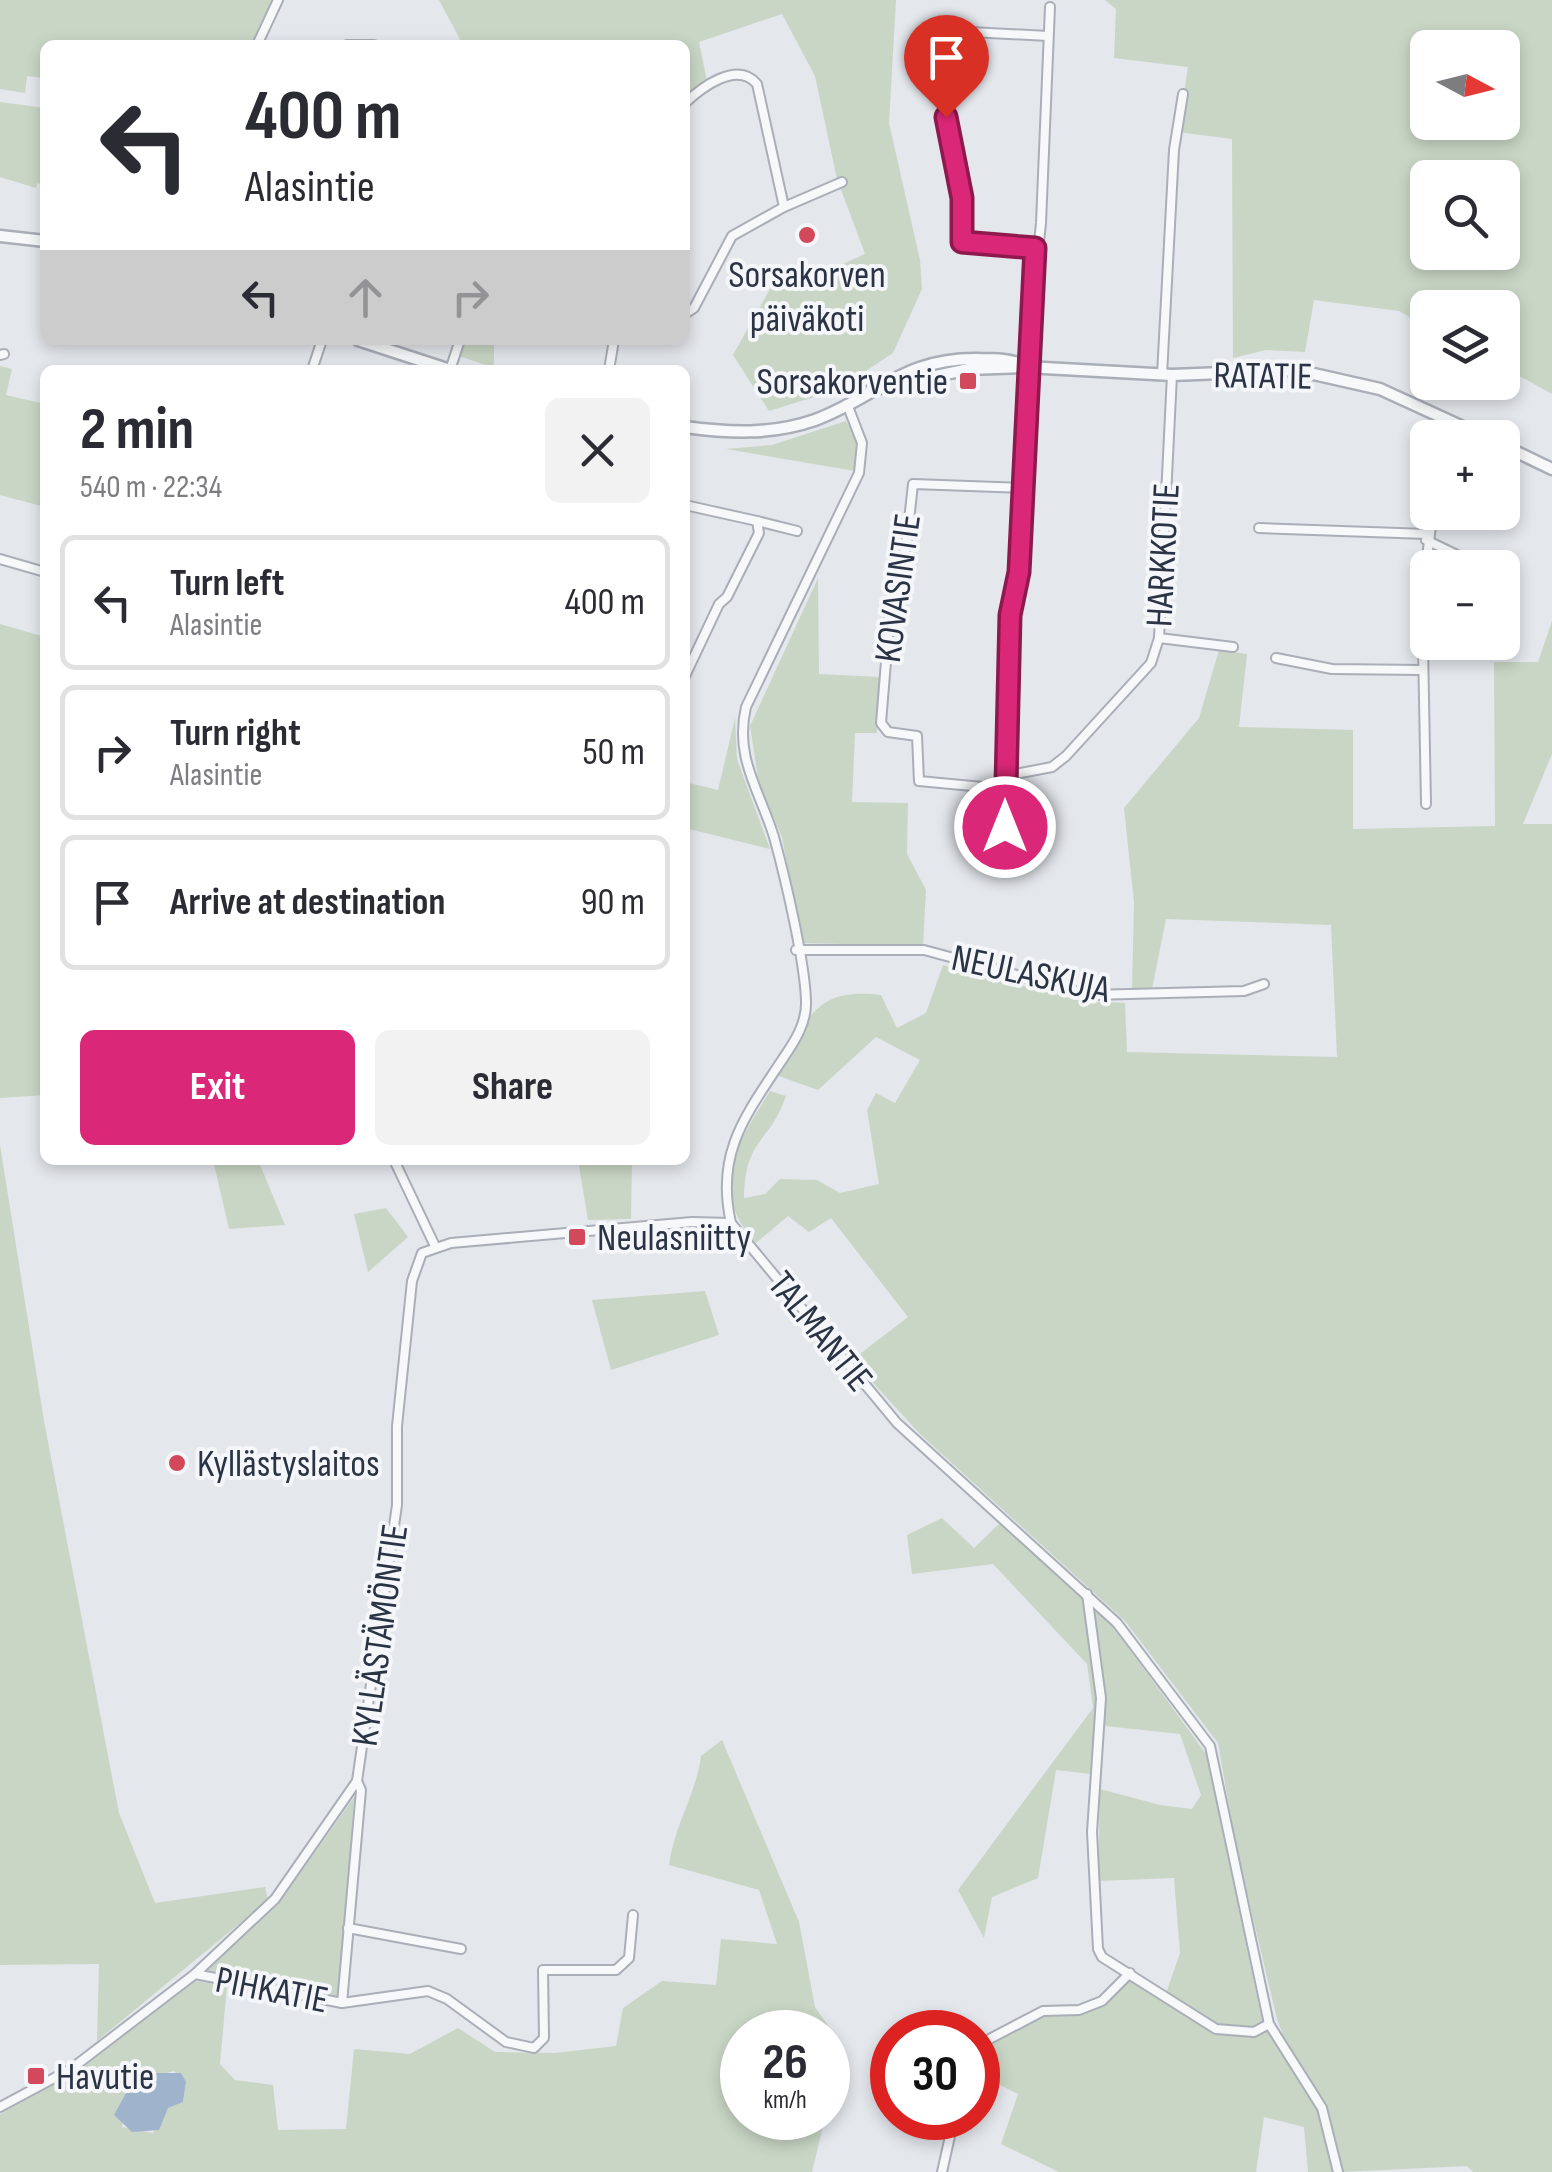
<!DOCTYPE html>
<meta charset="utf-8">
<style>
:root{--surface:#fff;--page:#f2f2f3;--text:#2b2b33;--muted:#7c7c81;--line:#e1e1e2;--accent:#db2777}
body{margin:0;font-family:"Sofia Sans Condensed",sans-serif;background:var(--page);color:var(--text);height:100vh;display:flex;flex-direction:column;font-size:38px;white-space:nowrap}
*{box-sizing:border-box;margin:0}
p{font-size:32px;color:var(--muted)}
.icon{flex:none;width:55px;height:55px;fill:none;stroke:currentColor;stroke-width:2;stroke-linecap:round;stroke-linejoin:round}
.map{position:relative;flex:1;overflow:hidden}
.drawer{position:absolute;left:40px;top:365px;width:650px;height:800px;display:flex;flex-direction:column;background:var(--surface);border-radius:15px;box-shadow:0 5px 15px #0003}
.drawer>*{flex:none}
.banner{position:absolute;left:40px;top:40px;width:650px;height:305px;border-radius:15px;box-shadow:0 5px 15px #0003;background:#fff;color:var(--text);overflow:hidden}
.needle{width:65px;rotate:97deg}
.controls{position:absolute;left:1410px;top:30px;display:grid;gap:20px}
.controls a{display:grid;place-items:center;width:110px;height:110px;border-radius:15px;background:var(--surface);box-shadow:0 5px 15px #0003;font-size:50px}
.speed{position:absolute;left:720px;top:2010px;display:flex;gap:20px;font-size:50px;font-weight:700;text-align:center}
.speed>*{display:grid;place-content:center;width:130px;height:130px;border-radius:50%;background:var(--surface);box-shadow:0 5px 15px #0003;line-height:1}
.speed small{font-size:25px;font-weight:400}
.speed .limit{border:15px solid #d22;background:#fff;color:#111}
.pin{position:absolute;display:grid;place-items:center;width:85px;height:85px;color:#fff;margin:-102px -42px;border-radius:50% 50% 50% 0;rotate:-45deg;box-shadow:0 0 10px #0007}
.pin .icon{rotate:45deg}
.me{position:absolute;width:110px;margin:-55px;rotate:0deg;stroke-linejoin:round;filter:drop-shadow(0 0 8px #0008)}
.turn{display:flex;align-items:center;gap:35px;height:210px;padding:0 40px;font-size:45px}
.turn .icon{width:130px;height:130px;stroke-width:2.5}
.turn b{display:block;font-size:70px;line-height:85px}
.lanes{display:flex;align-items:center;height:95px;padding:0 40px;background:#0003;justify-content:center;gap:50px;direction:ltr}
.lanes .off{opacity:.35}
.round{display:grid;place-items:center;flex:none;width:105px;height:105px;border-radius:15px;background:var(--page)}
.headline{display:flex;align-items:center;justify-content:space-between;height:170px;padding:0 40px}
h1{font-size:60px;font-weight:700;line-height:75px}
.primary-button{display:flex;gap:20px;margin-top:auto;padding:20px 40px}
.primary-button a{flex:1;height:115px;border-radius:15px;background:var(--accent);color:#fff;font-size:40px;font-weight:700;line-height:115px;text-align:center}
.primary-button a+a{background:var(--page);color:var(--text)}
ul{padding:0;list-style:none}
li{display:flex;align-items:center;gap:30px;height:135px;margin:0 20px 15px;padding:0 20px;border:5px solid var(--line);border-radius:15px}
li div{flex:1}
li b{display:block;font-size:38px}
li em{font-style:normal}
.map>svg:first-child{display:block}
.green{fill:#c9d6c5;fill-rule:evenodd}
.water{fill:#9fb4cc}
.lines{fill:none;stroke-linecap:round;stroke-linejoin:round}
.minor-casing{stroke:#a9aeb7;stroke-width:12}
.tertiary-casing{stroke:#a9aeb7;stroke-width:15}
.minor{stroke:#f7f8fa;stroke-width:8}
.tertiary{stroke:#f7f8fa;stroke-width:10}
.route-casing{stroke:#8e194d;stroke-width:25}
.route{stroke:#db2777;stroke-width:18}
.poi-dot{fill:#d1495b;stroke:#f4f6f9;stroke-width:4}
.labels{text-anchor:middle;stroke-width:8;stroke-linejoin:round;paint-order:stroke}
.poi-label{font-size:38px;fill:#2b3445;stroke:#f4f6f9;text-anchor:start}
.street-label{font-size:38px;fill:#2b3445;stroke:#f4f6f9}
</style>
<div class="map">
<svg width="1552" height="2172" viewBox="0 0 1552 2172">
<rect width="100%" height="100%" fill="#e4e7ec"/>
<g class="green">
<polygon points="0,0 275,0 254,45 45,45 45,78 27,76 25,93 0,89"/>
<polygon points="439,0 896,0 889,123 920,260 922,289 893,353 837,390 769,411 733,355 779,273 790,288 865,254 837,179 815,76 782,14 699,42 707,81 685,99 685,45 463,45"/>
<path d="M 1105,0 L 1552,0 L 1552,394 L 1503,367 L 1502,308 L 1428,308 L 1427,327 L 1399,311 L 1314,300 L 1305,352 L 1266,350 L 1233,358 L 1232,139 L 1178,132 L 1188,67 L 1114,58 L 1116,9 ZM 1428,48 L 1502,48 L 1502,122 L 1428,122 ZM 1428,178 L 1502,178 L 1502,252 L 1428,252 Z"/>
<polygon points="0,102 45,108 45,186 37,183 36,188 0,177"/>
<polygon points="464,340 494,340 494,368 459,356"/>
<polygon points="0,366 12,369 6,395 45,404 45,507 0,495"/>
<polygon points="846,421 857,439 855,471 726,449 772,445"/>
<polygon points="818,578 819,674 880,677 877,733 855,733 852,802 908,803 907,854 926,890 923,946 802,943 782,837 759,784 750,726"/>
<path d="M 1552,621 L 1552,754 L 1523,824 L 1552,824 L 1552,2172 L 1473,2172 L 1467,2166 L 1342,2172 L 1324,2106 L 1289,2051 L 1277,2019 L 1236,1846 L 1218,1743 L 1125,1621 L 920,1434 L 852,1360 L 908,1317 L 831,1218 L 809,1232 L 788,1216 L 756,1243 C 706,1187 737,1145 770,1091 L 786,1096 C 769,1145 745,1137 744,1198 L 765,1194 L 780,1179 L 817,1180 L 840,1193 L 879,1184 L 867,1110 L 876,1093 L 895,1103 L 920,1060 L 876,1037 L 818,1090 L 776,1075 C 809,1022 810,987 881,995 L 897,1028 L 926,1013 L 943,965 L 1083,1001 L 1125,1003 L 1127,1052 L 1337,1057 L 1331,925 L 1166,919 L 1152,989 L 1132,988 L 1134,902 L 1124,808 L 1199,718 L 1219,650 L 1247,654 L 1239,727 L 1353,730 L 1353,829 L 1495,826 L 1494,662 L 1538,662 Z"/>
<polygon points="0,624 45,637 45,1095 0,1098"/>
<polygon points="735,718 737,759 770,849 685,828 685,782 718,790"/>
<polygon points="0,1145 44,1421 119,1813 155,1903 265,1887 268,1900 97,2041 99,1964 0,1965"/>
<polygon points="213,1160 258,1160 285,1225 229,1229"/>
<polygon points="578,1160 632,1160 631,1219 588,1220"/>
<polygon points="386,1208 408,1237 368,1272 354,1214"/>
<polygon points="705,1291 719,1335 611,1370 592,1300"/>
<polygon points="942,1518 974,1548 1000,1523 1113,1626 1206,1754 1262,2020 1318,2108 1330,2140 1333,2172 1308,2172 1304,2127 1264,2117 1256,2172 1059,2172 1001,2144 1018,2094 978,2074 979,2049 1045,2014 1081,2014 1104,2004 1130,1977 1165,1996 1180,1953 1174,1878 1098,1881 1100,1789 1160,1805 1192,1809 1201,1795 1180,1734 1096,1725 1091,1774 1056,1770 1038,1878 992,1897 984,1938 958,1890 1093,1708 1087,1664 993,1564 912,1574 907,1535"/>
<path d="M 722,1740 L 799,1922 L 815,2007 L 842,2046 L 828,2106 L 828,2032 L 742,2032 L 742,2118 L 825,2118 L 812,2172 L 0,2172 L 0,2114 L 77,2072 L 195,1981 L 227,1986 L 220,2064 L 235,2080 L 273,2085 L 278,2130 L 346,2129 L 354,2049 L 410,2054 L 458,2028 L 495,2052 L 555,2053 L 616,2046 L 623,2008 L 662,1981 L 716,1985 L 721,1939 L 777,1944 L 759,1890 L 669,1865 C 674,1825 696,1795 701,1756 ZM 174,2071 L 186,2083 L 183,2102 L 168,2108 L 153,2133 L 122,2127 L 126,2093 L 143,2079 Z"/>
<polygon points="354,1797 339,2000 204,1971 278,1905"/>
</g>
<polygon class="water" points="152,2068 156,2073 181,2073 186,2082 183,2102 168,2108 159,2130 132,2132 114,2115 126,2093 143,2079 141,2072"/>
<g class="lines">
<g class="minor-casing">
<g id="minor">
<polyline points="257,45 278,0"/>
<polyline points="347,45 374,45"/>
<path d="M 685,103 C 701,88 737,60 757,84 L 784,207 L 732,236 L 694,308 L 685,314"/>
<polyline points="784,207 842,182"/>
<polyline points="1035,248 962,242 962,198 946,117 951,31 1048,36"/>
<polyline points="0,355 4,354"/>
<polyline points="312,370 322,340"/>
<polyline points="450,370 460,340"/>
<polyline points="609,370 614,340"/>
<polyline points="1162,375 1174,150 1183,94"/>
<path d="M 847,404 L 862,443 L 859,473 L 746,707 C 734,758 760,791 774,837 C 785,877 805,962 806,1001 C 807,1022 795,1041 784,1057 C 746,1115 715,1152 731,1223 L 897,1423 L 1117,1623 L 1210,1746 L 1269,2024 L 1322,2108 L 1338,2172"/>
<polyline points="685,505 757,521 759,533 727,597 719,604 685,676"/>
<polyline points="757,521 797,531"/>
<polyline points="1259,528 1427,534"/>
<polyline points="1426,540 1484,568"/>
<polyline points="0,559 45,572"/>
<polyline points="1502,577 1510,587 1502,597"/>
<polyline points="1159,638 1233,647"/>
<polyline points="1276,658 1332,669 1422,670"/>
<polyline points="1005,776 1052,767 1066,756 1151,663 1159,638 1172,375"/>
<polyline points="1004,789 919,781 917,736 888,732 881,723 893,576 906,548 913,484 1023,488"/>
<polyline points="1426,804 1422,593 1433,512"/>
<polyline points="1005,827 1010,615 1019,572 1026,367 1041,223 1050,7"/>
<polyline points="796,950 924,950 1091,995 1244,991 1264,984"/>
<polyline points="394,1160 435,1246"/>
<polyline points="1087,1594 1101,1698 1092,1832 1098,1949 1102,1957 1216,2029 1254,2032 1269,2024"/>
<polyline points="348,1928 461,1949"/>
<polyline points="195,1974 342,2003 428,1991 447,1999 506,2042 534,2048 544,2038 543,1970 616,1970 629,1958 633,1915"/>
<polyline points="342,2003 361,1790 357,1781"/>
<polyline points="978,2045 1043,2011 1079,2010 1102,2001 1130,1973"/>
<polyline points="0,2107 71,2069 195,1974 275,1899 357,1781 397,1505 397,1426 412,1281 422,1253 451,1243 692,1222 731,1223"/>
<polyline points="942,2172 954,2118"/>
</g>
</g>
<g class="tertiary-casing">
<g id="tertiary">
<polyline points="0,236 45,241"/>
<polyline points="358,340 450,370"/>
<polyline points="871,390 969,369 1026,367 1172,375 1296,370 1380,389 1487,438"/>
<path d="M 685,427 C 729,433 772,435 815,420 C 879,396 903,357 980,359 C 995,359 1012,359 1025,366"/>
<polyline points="1502,445 1552,469"/>
</g>
</g>
<use href="#minor" class="minor"/>
<use href="#tertiary" class="tertiary"/>
</g>
<g class="lines">
<g class="route-casing">
<polyline id="route" points="946,117 962,198 962,242 1035,248 1019,572 1010,615 1005,827"/>
</g>
<use href="#route" class="route"/>
</g>
<g class="poi-dot">
<circle cx="807" cy="235" r="10"/>
<rect x="958" y="371" width="20" height="20" rx="5"/>
<rect x="567" y="1227" width="20" height="20" rx="5"/>
<circle cx="177" cy="1463" r="10"/>
<rect x="26" y="2066" width="20" height="20" rx="5"/>
</g>
<g class="labels">
<g class="poi-label">
<text x="807" y="287" text-anchor="middle">Sorsakorven<tspan x="807" dy="44">päiväkoti</tspan></text>
<text x="948" y="394" text-anchor="end">Sorsakorventie</text>
<text x="597" y="1250">Neulasniitty</text>
<text x="197" y="1476">Kyllästyslaitos</text>
<text x="56" y="2089">Havutie</text>
</g>
<g class="street-label">
<text transform="translate(1263 375) rotate(1)" y="13">RATATIE</text>
<text transform="translate(1162 555) rotate(-87)" y="13">HARKKOTIE</text>
<text transform="translate(897 588) rotate(-82)" y="13">KOVASINTIE</text>
<text transform="translate(1031 973) rotate(12)" y="13">NEULASKUJA</text>
<text transform="translate(821 1331) rotate(51)" y="13">TALMANTIE</text>
<text transform="translate(379 1635) rotate(-82)" y="13">KYLLÄSTÄMÖNTIE</text>
<text transform="translate(272 1989) rotate(11)" y="13">PIHKATIE</text>
</g>
</g>
</svg>
<div class="controls">
<a><svg class="needle" viewBox="-14 -14 28 28"><path d="M0-13l5 13h-10z" fill="#e53935"/><path d="M0 13l5-13h-10z" fill="#7c7c81"/></svg></a>
<a><svg class="icon" aria-label="search" viewBox="0 0 24 24"><circle cx="10" cy="10" r="6"/><path d="M15 15l6 6"/></svg></a>
<a><svg class="icon" aria-label="layers" viewBox="0 0 24 24"><path d="M12 4l9 5-9 5-9-5zM3 14l9 5 9-5"/></svg></a>
<a>+</a>
<a>−</a>
</div>
<div class="speed"><div>26<small>km/h</small></div><div class="limit">30</div></div>
<div class="pin" style="left:946px;top:117px;background:#d93025"><svg class="icon" aria-label="arrive" viewBox="0 0 24 24"><path d="M6 21V4h12l-3 4 3 4H6"/></svg></div>
<svg class="me" style="left:1005px;top:827px" viewBox="-20 -20 40 40"><circle r="17" fill="#db2777" stroke="#fff" stroke-width="3"/><path d="M0-11L8 9 0 5-8 9z" fill="#fff"/></svg>
<div class="banner">
<div class="turn"><svg class="icon" aria-label="left" viewBox="0 0 24 24"><path d="M17 20v-9H6M10 6l-5 5 5 5"/></svg><div><b>400 m</b>Alasintie</div></div>
<div class="lanes"><svg class="icon" aria-label="left" viewBox="0 0 24 24"><path d="M17 20v-9H6M10 6l-5 5 5 5"/></svg><svg class="icon off" aria-label="ahead" viewBox="0 0 24 24"><path d="M12 20V5M6 11l6-6 6 6"/></svg><svg class="icon off" aria-label="right" viewBox="0 0 24 24"><path d="M7 20v-9h11M14 6l5 5-5 5"/></svg></div>
</div>
<section class="drawer">
<div class="headline"><div><h1>2 min</h1><p>540 m · 22:34</p></div><a class="round"><svg class="icon" aria-label="close" viewBox="0 0 24 24"><path d="M6 6l12 12M18 6L6 18"/></svg></a></div>
<ul>
<li><svg class="icon" aria-label="left" viewBox="0 0 24 24"><path d="M17 20v-9H6M10 6l-5 5 5 5"/></svg><div><b>Turn left</b><p>Alasintie</p></div><em>400 m</em></li>
<li><svg class="icon" aria-label="right" viewBox="0 0 24 24"><path d="M7 20v-9h11M14 6l5 5-5 5"/></svg><div><b>Turn right</b><p>Alasintie</p></div><em>50 m</em></li>
<li><svg class="icon" aria-label="arrive" viewBox="0 0 24 24"><path d="M6 21V4h12l-3 4 3 4H6"/></svg><div><b>Arrive at destination</b></div><em>90 m</em></li>
</ul>
<div class="primary-button"><a>Exit</a><a>Share</a></div>
</section>
</div>
